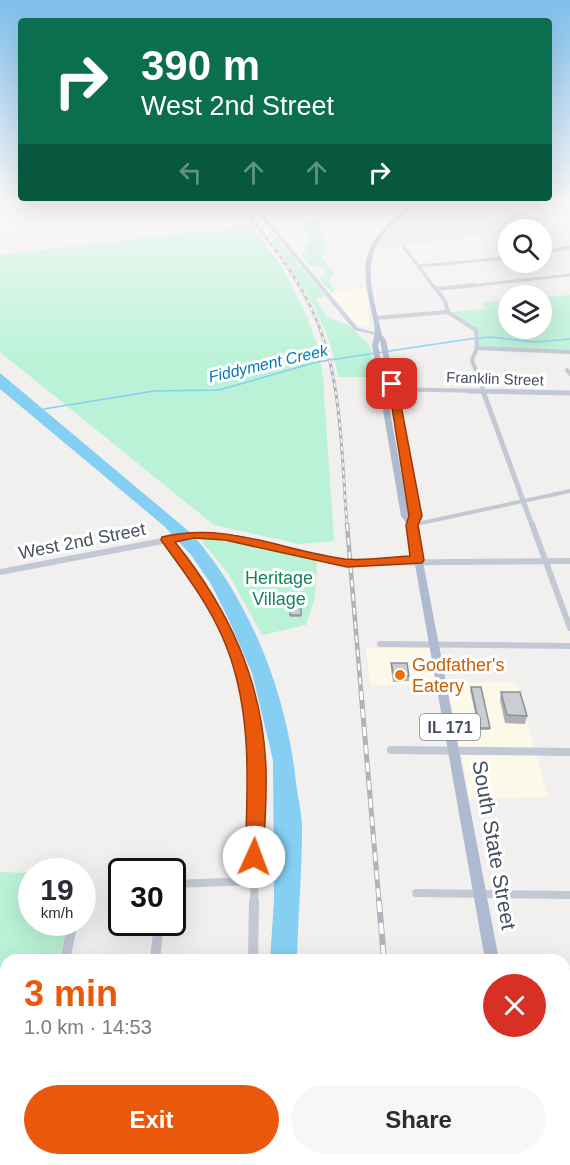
<!DOCTYPE html>
<meta charset="utf-8">
<style>
:root{--surface:#fff;--page:#f7f7f7;--text:#2b2b33;--muted:#7c7c81;--accent:#ea580c}
body{margin:0;font-family:Arial,sans-serif;background:var(--page);color:var(--text);height:100vh;display:flex;flex-direction:column;font-size:22px;white-space:nowrap}
*{box-sizing:border-box;margin:0}
p{font-size:20px;color:var(--muted)}
.icon{flex:none;width:33px;height:33px;fill:none;stroke:currentColor;stroke-width:2;stroke-linecap:round;stroke-linejoin:round}
.map{position:relative;flex:1;overflow:hidden}
.drawer{position:absolute;left:0px;top:954px;width:570px;height:212px;display:flex;flex-direction:column;background:var(--surface);border-radius:18px 18px 0 0;box-shadow:0 6px 24px #0002}
.drawer>*{flex:none}
.top-card{position:absolute;left:18px;top:18px;width:534px;height:183px;border-radius:6px;box-shadow:0 6px 24px #0002;background:#0b6e4f;color:#fff;overflow:hidden}
.tools{position:absolute;left:498px;top:219px;display:grid;gap:12px}
.tools a{display:grid;place-items:center;width:54px;height:54px;border-radius:50%;background:var(--surface);box-shadow:0 6px 24px #0002;font-size:30px}
.speed{position:absolute;left:18px;top:858px;display:flex;gap:12px;font-size:30px;font-weight:700;text-align:center}
.speed>*{display:grid;place-content:center;width:78px;height:78px;border-radius:50%;background:var(--surface);box-shadow:0 6px 24px #0002;line-height:1}
.speed small{font-size:15px;font-weight:400}
.speed .limit{border:3px solid #111;border-radius:9px;background:#fff;color:#111}
.pin{position:absolute;display:grid;place-items:center;width:51px;height:51px;color:#fff;margin:-26px;border-radius:12px;box-shadow:0 3px 9px #0006}
.me{position:absolute;width:66px;margin:-33px;rotate:2deg;stroke-linejoin:round;filter:drop-shadow(0 0 4px #0008)}
.turn{display:flex;align-items:center;gap:21px;height:126px;padding:0 24px;font-size:27px}
.turn .icon{width:78px;height:78px;stroke-width:2.5}
.turn b{display:block;font-size:42px;line-height:51px}
.lanes{display:flex;align-items:center;height:57px;padding:0 24px;background:#0003;justify-content:center;gap:30px;direction:ltr}
.lanes .off{opacity:.35}
.round{display:grid;place-items:center;flex:none;width:63px;height:63px;border-radius:32px;background:var(--page)}
.headline{display:flex;align-items:center;justify-content:space-between;height:102px;padding:0 24px}
h1{font-size:36px;font-weight:700;line-height:45px;color:var(--accent)}
.action{display:flex;gap:12px;margin-top:auto;padding:12px 24px}
.action a{flex:1;height:69px;border-radius:36px;background:var(--accent);color:#fff;font-size:24px;font-weight:700;line-height:69px;text-align:center}
.action a+a{background:var(--page);color:var(--text)}
.map>svg:first-child{display:block}
.commercial{fill:#fdf9e8}
.education{fill:#e3e0e1}
.green{fill:#baf2d7}
.water{fill:#84cff2}
.lines{fill:none;stroke-linecap:round;stroke-linejoin:round}
.stream{stroke:#84cff2;stroke-width:1.5}
.minor-far5{stroke:#c2c9d5;stroke-width:3}
.minor-far4{stroke:#c2c9d5;stroke-width:4}
.minor-far3{stroke:#c2c9d5;stroke-width:5}
.minor-far2{stroke:#c2c9d5;stroke-width:6}
.minor-far1{stroke:#c2c9d5;stroke-width:8}
.minor{stroke:#c2c9d5;stroke-width:10}
.tertiary{fill:#c2c9d5;fill-rule:evenodd}
.secondary{fill:#c0cad9;fill-rule:evenodd}
.primary{fill:#adbad0;fill-rule:evenodd}
.rail-far3-casing{stroke:#b1b3ba;stroke-width:3}
.rail-far2-casing{stroke:#b1b3ba;stroke-width:4.5}
.rail-far1-casing{stroke:#b1b3ba;stroke-width:5}
.rail-casing{stroke:#b1b3ba;stroke-width:6}
.rail-far3{stroke:#fff;stroke-width:1.5;stroke-dasharray:4;stroke-linecap:butt}
.rail-far2{stroke:#fff;stroke-width:2;stroke-dasharray:7;stroke-linecap:butt}
.rail-far1{stroke:#fff;stroke-width:3;stroke-dasharray:9;stroke-linecap:butt}
.rail{stroke:#fff;stroke-width:4;stroke-dasharray:11;stroke-linecap:butt}
.wall{fill:#afb0b7}
.building{fill:#cbcdd5;stroke:#8e9095;stroke-width:1.5}
.route{fill:#ea580c;stroke:#983908;stroke-width:1.5}
.food-dot{fill:#e8710a;stroke:#fff;stroke-width:2}
.labels{text-anchor:middle;stroke-width:6;stroke-linejoin:round;paint-order:stroke}
.far-street-label{font-size:15px;fill:#46505e;stroke:#fff}
.far-water-label{font-size:16px;font-style:italic;fill:#027bb5;stroke:#fff}
.shield{fill:#fff;stroke:#7e848e;stroke-width:1.5}
.shield-label{font-size:16px;font-weight:bold;fill:#46505e}
.street-label{font-size:18px;fill:#46505e;stroke:#fff}
.park-label{font-size:18px;fill:#108659;stroke:#fff}
.food-label{font-size:18px;fill:#c56008;stroke:#fff;text-anchor:start}
.near-street-label{font-size:21px;fill:#46505e;stroke:#fff}
</style>
<div class="map">
<svg width="570" height="1165" viewBox="0 0 570 1165">
<rect width="100%" height="100%" fill="#f2efef"/>
<g class="commercial">
<polygon points="366,289 370,325 364,327 356,325 327,290"/>
<polygon points="366,648 429,648 436,686 370,685"/>
<polygon points="516,682 548,797 470,799 447,683"/>
</g>
<polygon class="education" points="509,205 549,227 373,249 378,240 406,211 457,211"/>
<g class="green">
<polygon points="307,202 410,202 400,211 329,209 317,230 323,235 325,253 321,256 334,274 328,280 335,292 332,293 319,279 326,274 323,268 308,265 301,254 307,251 304,246 310,240 303,226 316,216 304,206"/>
<polygon points="251,225 283,268 307,317 318,347 323,377 334,541 299,544 214,525 0,352 0,255"/>
<path d="M 266,231 L 270,231 L 277,238 L 325,296 L 315,298 L 327,317 L 348,325 L 370,345 L 375,372 L 367,377 L 338,377 C 329,321 298,277 266,231 Z"/>
<polygon points="570,295 570,351 479,348 475,326 452,312 486,309 482,303 508,300 508,328 542,328 542,297"/>
<polygon points="202,538 246,543 317,561 315,598 306,625 262,635 228,573 203,543"/>
<polygon points="0,872 31,873 32,922 68,923 59,960 6,960 6,1100 0,1099"/>
</g>
<path class="water" d="M 0,373 L 192,534 C 251,601 287,695 296,783 C 298,798 302,813 302,828 C 302,872 298,916 297,960 L 270,960 L 274,901 L 273,760 L 252,673 L 228,618 L 211,584 L 191,555 L 164,526 L 0,389 Z"/>
<g class="lines">
<g class="stream">
<polyline points="379,202 408,203"/>
<polyline points="44,409 154,391 219,390 317,362 469,339 491,337 534,342 570,339"/>
</g>
<g class="minor-far5">
<polyline points="403,246 434,287"/>
<polyline points="542,253 570,247"/>
<polyline points="419,266 508,258"/>
<polyline points="460,287 570,275"/>
</g>
<g class="minor-far4">
<polyline points="433,285 445,301 448,312"/>
<polyline points="436,289 474,285"/>
<polyline points="375,318 448,312 476,330 477,348 472,360 484,392"/>
<polyline points="477,348 570,352"/>
<polyline points="567,370 570,374"/>
<polyline points="382,389 538,392"/>
</g>
<g class="minor-far3">
<polyline points="468,391 570,393"/>
<polyline points="483,391 532,525"/>
</g>
<g class="minor-far2">
<polyline points="532,524 570,628"/>
<path d="M 167,540 C 202,586 234,634 246,692"/>
<polyline points="0,572 194,535 242,539 347,563 570,561"/>
<polyline points="380,644 570,646"/>
</g>
<g class="minor-far1">
<path d="M 245,691 C 257,762 257,831 254,902"/>
<polyline points="391,750 570,752"/>
<polyline points="172,884 253,881"/>
<polyline points="416,893 570,895"/>
</g>
<g class="minor">
<polyline points="65,960 73,922"/>
<polyline points="155,960 159,922"/>
<polyline points="253,960 254,901"/>
<polyline points="0,1093 6,1093"/>
<polyline points="564,1093 570,1093"/>
<polyline points="248,1160 248,1165"/>
<polyline points="22,1165 23,1160"/>
<polyline points="130,1165 131,1160"/>
</g>
<polygon class="tertiary" points="570,489 570,493 412,527 409,525 412,523"/>
<polygon class="secondary" points="249,202 253,202 358,328 381,334 381,336 354,330"/>
<g class="primary">
<path d="M 414,202 L 418,202 C 407,213 394,222 383,235 C 360,263 375,302 382,335 L 386,340 L 420,516 L 416,525 L 499,960 L 485,960 L 408,525 L 401,516 L 372,345 C 377,332 374,323 371,309 C 368,294 364,278 366,262 C 369,236 395,217 414,202 ZM 380,340 L 412,516 L 411,518 L 409,516 L 378,345 Z"/>
<polygon points="518,1160 534,1160 535,1165 519,1165"/>
</g>
<g class="rail-far3-casing">
<path id="rail-far3" d="M 238,202 C 266,237 295,271 313,312 C 343,377 341,455 347,525"/>
</g>
<g class="rail-far2-casing">
<polyline id="rail-far2" points="347,524 361,692"/>
</g>
<g class="rail-far1-casing">
<polyline id="rail-far1" points="361,691 379,902"/>
</g>
<g class="rail-casing">
<g id="rail">
<polyline points="379,901 384,960"/>
<polyline points="400,1160 401,1165"/>
</g>
</g>
<use href="#rail-far3" class="rail-far3"/>
<use href="#rail-far2" class="rail-far2"/>
<use href="#rail-far1" class="rail-far1"/>
<use href="#rail" class="rail"/>
</g>
<g class="wall">
<rect x="290" y="602" width="11" height="15"/>
<polygon points="391,663 409,676 409,681 393,682 391,669"/>
<polygon points="471,687 490,728 490,730 479,730 470,690"/>
<polygon points="501,692 527,716 525,724 505,723 500,700"/>
<rect x="564" y="994" width="6" height="40"/>
</g>
<g class="building">
<rect x="290" y="602" width="11" height="13"/>
<polygon points="391,663 407,663 409,676 394,676"/>
<polygon points="471,687 481,687 490,728 480,728"/>
<polygon points="501,692 520,692 527,716 507,715"/>
<polygon points="564,994 570,994 570,1029 564,1029 564,1014 567,1014 564,999"/>
</g>
<linearGradient id="sky" x2="0" y2="1"><stop stop-color="#80bfec"/><stop offset="0.55" stop-color="#f9f8f8"/><stop offset="1" stop-color="#f9f8f8" stop-opacity="0"/></linearGradient>
<rect width="570" height="365" fill="url(#sky)"/>
<path class="route" d="M 388,382 L 397,384 L 422,516 L 418,525 L 424,560 L 422,563 L 347,567 L 225,540 L 194,538 L 175,542 C 229,609 263,682 266,769 C 267,798 264,828 264,857 L 261,863 L 254,865 L 247,863 L 245,857 C 248,784 253,705 222,636 C 206,600 183,571 161,540 L 162,537 C 226,521 283,551 345,559 C 366,561 390,557 410,556 L 406,525 L 409,516 Z"/>
<circle class="food-dot" cx="400" cy="675" r="6"/>
<g class="labels">
<g class="far-street-label">
<text transform="translate(495 379) rotate(2)" y="5">Franklin Street</text>
</g>
<g class="far-water-label">
<text transform="translate(268 363) rotate(-13)" y="6">Fiddyment Creek</text>
</g>
<rect class="shield" x="420" y="714" width="60" height="26" rx="4.5"/>
<g class="shield-label">
<text x="450" y="733">IL 171</text>
</g>
<g class="street-label">
<text transform="translate(82 541) rotate(-11)" y="6">West 2nd Street</text>
</g>
<g class="park-label">
<text x="279" y="584">Heritage<tspan x="279" dy="21">Village</tspan></text>
</g>
<g class="food-label">
<text x="412" y="671">Godfather's<tspan x="412" dy="21">Eatery</tspan></text>
</g>
<g class="near-street-label">
<text transform="translate(494 845) rotate(80)" y="7">South State Street</text>
</g>
</g>
</svg>
<div class="tools">
<a><svg class="icon" aria-label="search" viewBox="0 0 24 24"><circle cx="10" cy="10" r="6"/><path d="M15 15l6 6"/></svg></a>
<a><svg class="icon" aria-label="layers" viewBox="0 0 24 24"><path d="M12 4l9 5-9 5-9-5zM3 14l9 5 9-5"/></svg></a>
</div>
<div class="speed"><div>19<small>km/h</small></div><div class="limit">30</div></div>
<div class="pin" style="left:392px;top:384px;background:#d93025"><svg class="icon" aria-label="arrive" viewBox="0 0 24 24"><path d="M6 21V4h12l-3 4 3 4H6"/></svg></div>
<svg class="me" style="left:254px;top:857px" viewBox="-20 -20 40 40"><circle r="19" fill="#fff"/><path d="M0-13L10 11 0 6-10 11z" fill="#ea580c"/></svg>
<div class="top-card">
<div class="turn"><svg class="icon" aria-label="right" viewBox="0 0 24 24"><path d="M7 20v-9h11M14 6l5 5-5 5"/></svg><div><b>390 m</b>West 2nd Street</div></div>
<div class="lanes"><svg class="icon off" aria-label="left" viewBox="0 0 24 24"><path d="M17 20v-9H6M10 6l-5 5 5 5"/></svg><svg class="icon off" aria-label="ahead" viewBox="0 0 24 24"><path d="M12 20V5M6 11l6-6 6 6"/></svg><svg class="icon off" aria-label="ahead" viewBox="0 0 24 24"><path d="M12 20V5M6 11l6-6 6 6"/></svg><svg class="icon" aria-label="right" viewBox="0 0 24 24"><path d="M7 20v-9h11M14 6l5 5-5 5"/></svg></div>
</div>
<section class="drawer">
<div class="headline"><div><h1>3 min</h1><p>1.0 km · 14:53</p></div><a class="round" style="background:#d93025;color:#fff"><svg class="icon" aria-label="close" viewBox="0 0 24 24"><path d="M6 6l12 12M18 6L6 18"/></svg></a></div>
<div class="action"><a>Exit</a><a>Share</a></div>
</section>
</div>
